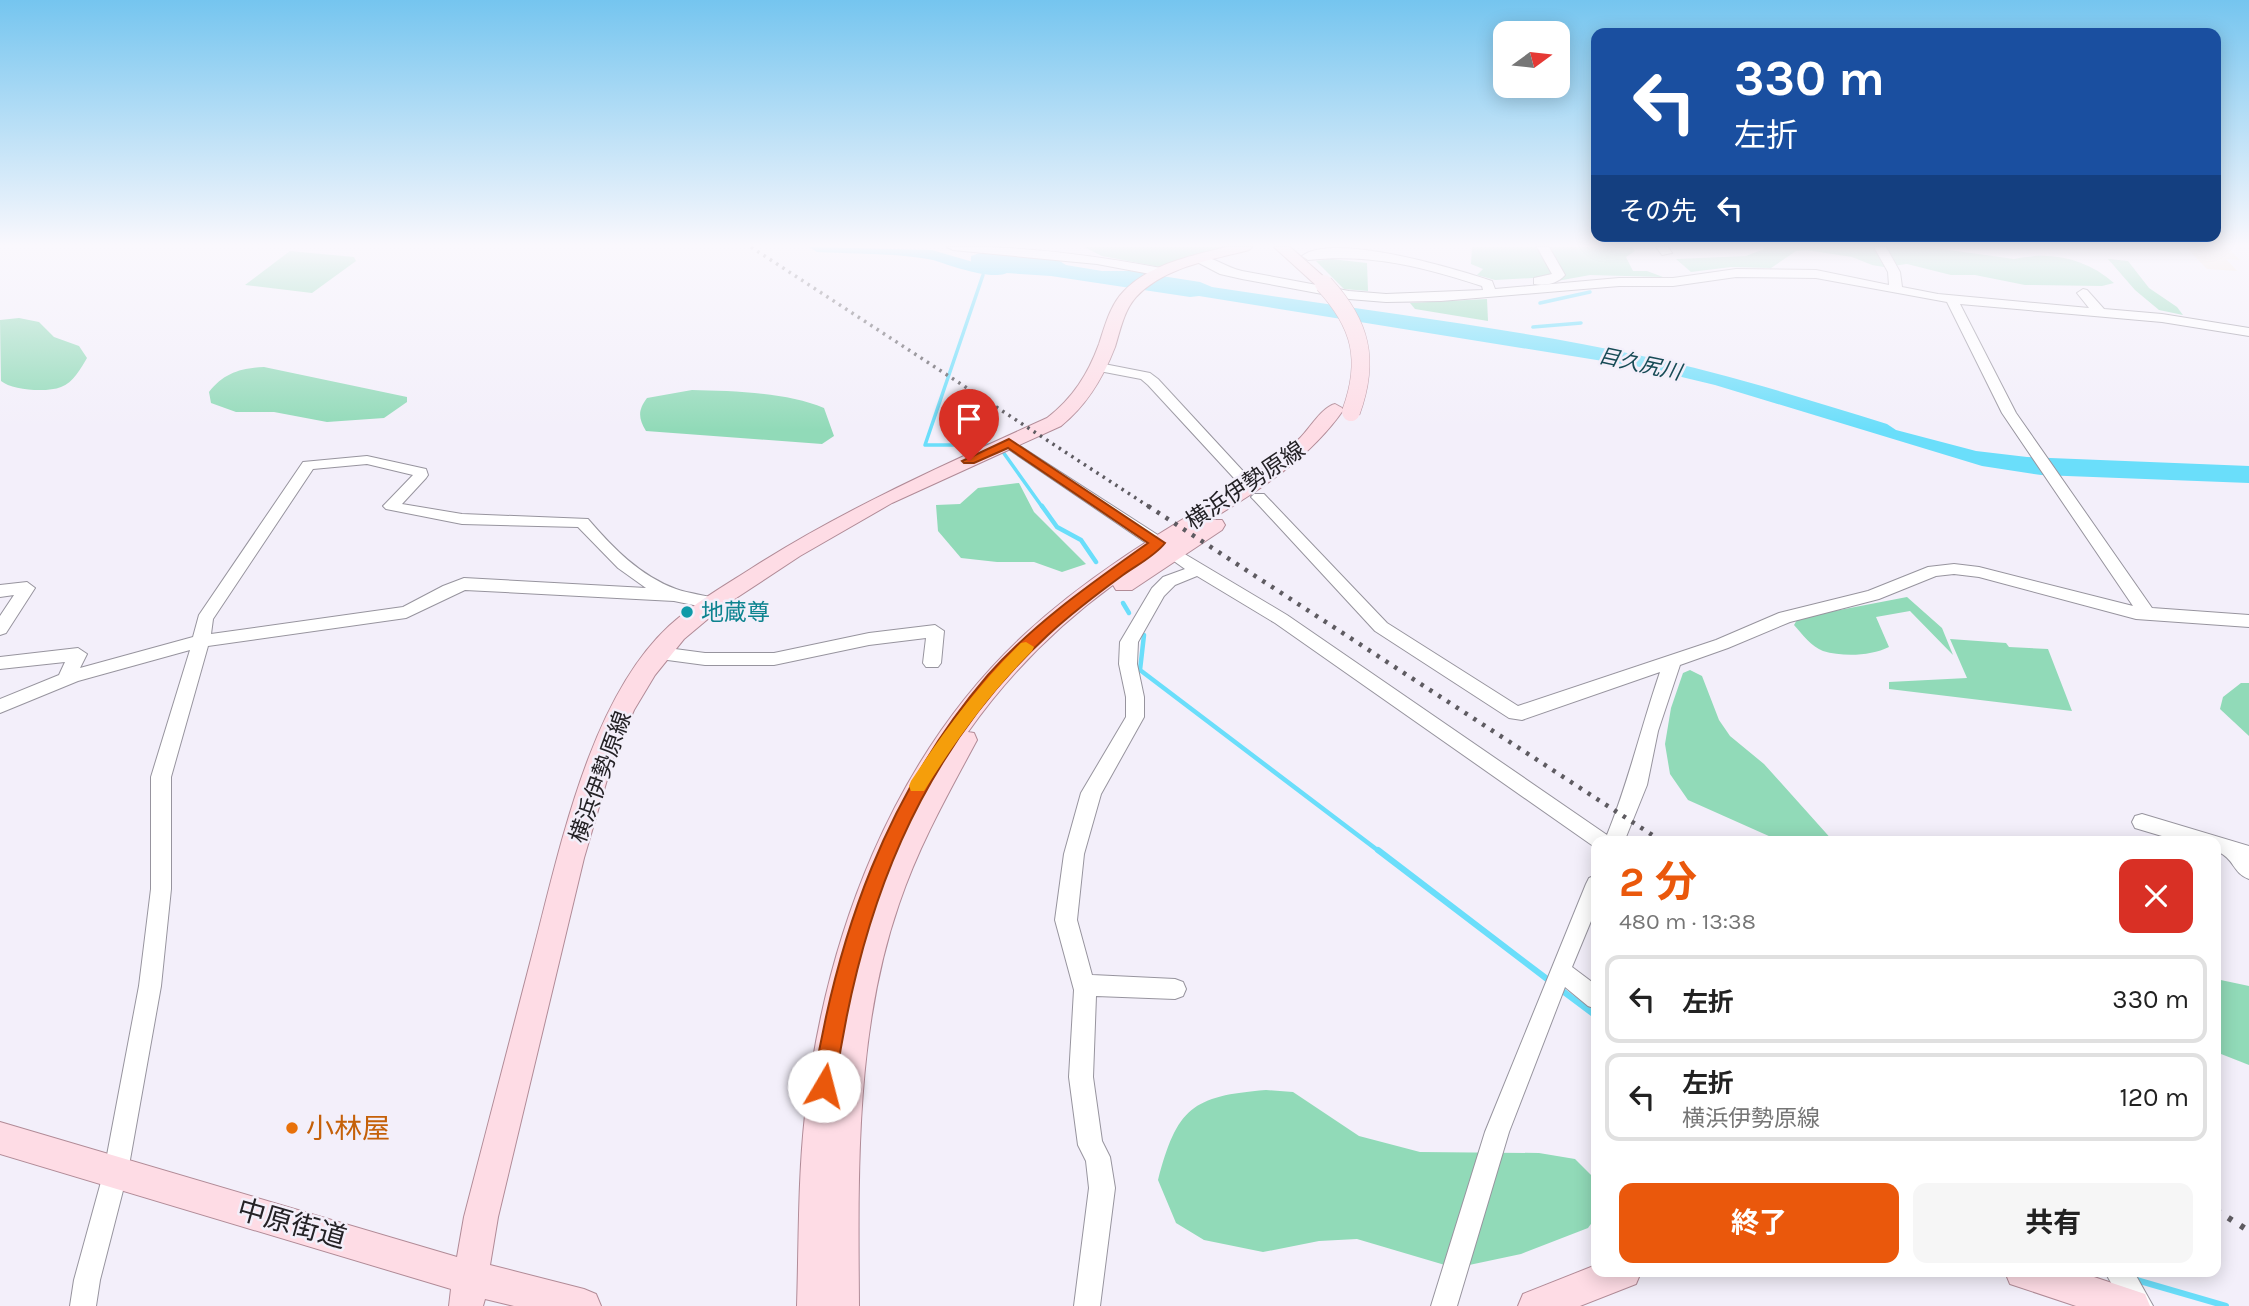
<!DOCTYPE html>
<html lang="ja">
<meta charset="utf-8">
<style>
:root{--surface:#fff;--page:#f6f6f6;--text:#222;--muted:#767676;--line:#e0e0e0;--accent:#ea580c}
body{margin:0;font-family:Karla,"Noto Sans JP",sans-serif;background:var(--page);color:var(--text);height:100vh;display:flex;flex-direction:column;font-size:26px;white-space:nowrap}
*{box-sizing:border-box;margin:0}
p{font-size:23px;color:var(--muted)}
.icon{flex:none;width:38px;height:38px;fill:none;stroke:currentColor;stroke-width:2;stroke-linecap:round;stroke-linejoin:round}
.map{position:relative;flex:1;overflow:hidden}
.sheet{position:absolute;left:1591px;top:836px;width:630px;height:441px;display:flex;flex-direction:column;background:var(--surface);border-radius:14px;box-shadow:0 4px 18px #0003}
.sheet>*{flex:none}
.banner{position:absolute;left:1591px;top:28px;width:630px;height:214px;border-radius:14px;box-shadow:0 4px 18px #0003;background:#1a4fa0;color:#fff;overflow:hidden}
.needle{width:46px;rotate:75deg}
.controls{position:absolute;left:1493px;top:21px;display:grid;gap:14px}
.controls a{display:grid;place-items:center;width:77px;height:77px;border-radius:14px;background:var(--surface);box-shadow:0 4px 18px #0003;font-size:35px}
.pin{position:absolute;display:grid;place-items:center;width:60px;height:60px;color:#fff;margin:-72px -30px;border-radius:50% 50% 50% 0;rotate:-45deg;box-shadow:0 0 7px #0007}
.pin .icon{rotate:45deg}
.me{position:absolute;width:77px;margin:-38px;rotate:8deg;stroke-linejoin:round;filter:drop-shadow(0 0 5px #0008)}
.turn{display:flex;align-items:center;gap:24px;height:147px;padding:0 28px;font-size:32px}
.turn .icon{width:91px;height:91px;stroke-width:2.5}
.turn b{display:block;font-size:49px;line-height:60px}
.then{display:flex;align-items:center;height:66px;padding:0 28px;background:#0003;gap:14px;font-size:26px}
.round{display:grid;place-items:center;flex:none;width:74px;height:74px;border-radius:14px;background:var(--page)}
.head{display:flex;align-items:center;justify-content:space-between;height:119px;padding:0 28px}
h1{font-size:42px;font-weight:700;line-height:52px;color:var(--accent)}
.cta{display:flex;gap:14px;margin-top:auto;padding:14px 28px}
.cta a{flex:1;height:80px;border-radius:14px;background:var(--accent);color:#fff;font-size:28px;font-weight:700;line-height:80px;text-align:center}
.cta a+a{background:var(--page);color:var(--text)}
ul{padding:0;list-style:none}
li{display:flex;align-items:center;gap:21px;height:88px;margin:0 14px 10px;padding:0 14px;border:4px solid var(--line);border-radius:14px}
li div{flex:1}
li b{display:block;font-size:26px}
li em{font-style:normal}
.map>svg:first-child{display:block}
.industrial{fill:#f3e5d2}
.green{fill:#91dab8}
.water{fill:#6adefa}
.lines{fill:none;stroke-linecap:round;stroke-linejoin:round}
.stream-far2{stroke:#6adefa;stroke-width:3.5}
.stream-far1{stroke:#6adefa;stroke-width:4.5}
.stream{stroke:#6adefa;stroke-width:6}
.river{fill:#6adefa;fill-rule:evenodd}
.minor-casing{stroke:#97949e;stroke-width:2}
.major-casing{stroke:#b18b97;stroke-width:2}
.minor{fill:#fff;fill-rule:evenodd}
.major{fill:#fedce5;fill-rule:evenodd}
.rail-far2{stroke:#5e5b61;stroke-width:3.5;stroke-dasharray:2.5 5;stroke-linecap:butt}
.rail-far1{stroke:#5e5b61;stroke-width:4.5;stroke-dasharray:3.5 7;stroke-linecap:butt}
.rail{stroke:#5e5b61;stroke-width:6;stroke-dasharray:4.5 10;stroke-linecap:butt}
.major-bridge-casing{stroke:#b18b97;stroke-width:19;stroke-linecap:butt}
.major-bridge{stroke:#fedce5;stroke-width:18}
.route{fill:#ea580c;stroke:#983908;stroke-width:2}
.slow{fill:#f59e0b}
.culture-dot{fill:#0f9aa8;stroke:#f3effa;stroke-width:2.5}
.food-dot{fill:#e8710a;stroke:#f3effa;stroke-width:2.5}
.labels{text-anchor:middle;stroke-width:5;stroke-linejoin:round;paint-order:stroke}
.far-water-label{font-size:21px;font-style:italic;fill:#174b56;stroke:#f3effa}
.street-label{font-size:23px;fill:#242226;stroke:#f3effa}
.culture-label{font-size:23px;fill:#0d838f;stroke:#f3effa;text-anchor:start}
.near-food-label{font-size:28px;fill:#c56008;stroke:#f3effa;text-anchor:start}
.near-street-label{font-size:28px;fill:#242226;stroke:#f3effa}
</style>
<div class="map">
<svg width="2249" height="1306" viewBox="0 0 2249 1306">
<rect width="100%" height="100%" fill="#f3effa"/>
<polygon class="industrial" points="2186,247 2227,247 2240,260 2226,259 2237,271 2207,269"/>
<g class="green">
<polygon points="1084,247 1221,247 1160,267 1102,256"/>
<polygon points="1472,247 1632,247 1635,251 1626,257 1633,271 1647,271 1663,277 1590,275 1557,281 1549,277 1495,280 1477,275 1483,269 1471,264"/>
<path d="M 1763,247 L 1928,247 L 2014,259 C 2051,251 2085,258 2114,283 L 2102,286 L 2025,285 L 1975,275 L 1951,275 L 1907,264 L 1884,267 L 1872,265 L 1852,257 L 1806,250 L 1796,251 L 1771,268 L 1731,267 L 1691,272 L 1676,259 L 1746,256 L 1764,249 Z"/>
<polygon points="290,251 354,257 356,261 312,293 245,285"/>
<polygon points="1331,259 1367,263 1368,291 1344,289 1316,261"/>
<polygon points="2108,259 2128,261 2149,288 2177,307 2183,315 2159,310 2135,290"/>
<polygon points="1487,299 1488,321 1415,309 1410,303"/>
<path d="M 19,318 L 39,322 L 54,337 L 79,346 L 87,358 C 81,368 73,383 61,387 C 46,393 12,390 1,381 L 0,320 Z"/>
<path d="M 264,367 L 407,397 L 407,402 L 384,418 L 327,422 L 274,412 L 236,412 L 211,403 L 209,392 C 224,373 241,368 264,367 Z"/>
<path d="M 692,390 C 732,391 787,392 824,408 L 834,436 L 822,444 L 646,431 C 638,418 638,410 647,398 Z"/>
<polygon points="1019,483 1034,512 1086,564 1062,572 1034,562 997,562 961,558 938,531 936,505 960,504 978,488"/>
<path d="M 1907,597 L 1942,628 L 1953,655 L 1910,611 L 1876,617 L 1889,647 C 1871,656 1843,657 1823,651 C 1812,647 1802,634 1794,625 L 1798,618 Z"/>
<polygon points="1950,639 2006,643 2009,647 2048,649 2072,711 1889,689 1889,682 1967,678"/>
<polygon points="1690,670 1702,676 1719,720 1730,736 1764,764 1834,842 1782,842 1688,800 1670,774 1665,744 1671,708 1683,673"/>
<polygon points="2241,683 2249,683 2249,736 2220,709 2223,697"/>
<polygon points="2216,979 2249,986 2249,1065 2216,1052"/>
<path d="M 1266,1090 L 1293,1092 L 1359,1136 L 1420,1152 L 1539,1153 L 1575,1159 L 1596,1180 L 1596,1217 L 1588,1228 L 1521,1254 L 1455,1268 L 1357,1239 L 1319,1241 L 1263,1252 L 1204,1240 L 1176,1223 L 1158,1180 C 1177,1108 1192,1096 1266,1090 Z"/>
</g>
<path class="water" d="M 980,253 L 1058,260 L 1066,265 L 1102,271 L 1130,271 L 1200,282 L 1212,287 C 1355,309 1500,326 1642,356 C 1725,373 1806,399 1887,424 L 1896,430 L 1976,451 L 2027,457 L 2249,466 L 2249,483 L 2041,475 L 1982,466 L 1715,385 L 1640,367 L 1199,296 L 1190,297 L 1051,276 L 976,271 L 971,267 L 971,256 Z"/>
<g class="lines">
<g class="stream-far2">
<polyline points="983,275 925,445 990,445"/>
<polyline points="1540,303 1590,292"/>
<polyline points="1533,327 1581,323"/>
<polyline points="1003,452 1043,508"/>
</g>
<g class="stream-far1">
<polyline points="1042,506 1057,527 1081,540 1096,562"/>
<polyline points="1123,603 1129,613"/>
<polyline points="1144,635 1140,670 1380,852"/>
</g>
<g class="stream">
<polyline points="1378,850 1551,982"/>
<polyline points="1560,989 1596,1016"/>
<polyline points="2133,1279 2226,1306"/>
</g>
<path class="river" d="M 809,247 L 932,250 L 973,262 L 1009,266 L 1011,270 C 998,284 950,265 933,260 C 899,253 852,254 817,252 Z"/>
<g class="minor-casing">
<g id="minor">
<path d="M 947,247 C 1019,245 1091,255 1161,268 L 1167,272 L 1161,276 L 1097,264 L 953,250 Z"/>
<path d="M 1537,247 L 1549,247 L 1565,275 C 1557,284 1545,286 1534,284 L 1534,278 L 1552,274 Z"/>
<polygon points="1656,247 1668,247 1672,253 1662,255"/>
<path d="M 1874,247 L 1886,247 L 1900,272 L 1902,287 L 1938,294 L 2089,308 L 2077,293 L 2083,289 L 2087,290 L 2104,309 L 2162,314 L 2249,328 L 2249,336 L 2162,322 L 1960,304 L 2016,413 L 2152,608 L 2249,615 L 2249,627 L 2136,619 L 1979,577 L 1954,574 L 1936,576 L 1879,599 L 1790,622 L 1728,648 L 1680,665 L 1658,731 L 1647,785 L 1624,842 L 1596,842 L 1596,848 L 1275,623 L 1197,576 L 1175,585 L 1164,596 L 1138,642 L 1137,664 L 1144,697 L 1144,717 L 1101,794 L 1084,854 L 1077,920 L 1092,975 L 1175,979 L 1183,982 L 1186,989 L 1183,996 L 1175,999 L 1096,996 L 1093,1077 L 1102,1141 L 1110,1157 L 1115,1188 L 1100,1306 L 1074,1306 L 1089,1188 L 1086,1161 L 1078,1145 L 1069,1077 L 1074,990 L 1055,920 L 1064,854 L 1081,793 L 1126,717 L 1126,697 L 1119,664 L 1120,642 L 1152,588 L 1163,577 L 1185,569 L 1164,554 L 1166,550 L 1178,550 L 1287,615 L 1607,835 C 1629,781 1641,727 1660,672 L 1522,720 L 1509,718 L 1375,631 L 1254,500 L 1251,497 L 1254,494 L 1264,494 L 1387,623 L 1518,706 L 1716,640 L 1779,613 L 1868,591 L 1928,567 L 1954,564 L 1979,567 L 2133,606 L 2002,413 L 1947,302 L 1816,278 L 1736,277 L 1673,286 L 1619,286 L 1441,301 L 1386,302 L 1349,299 L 1242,279 L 1220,274 L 1197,262 L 1197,256 C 1211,255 1227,268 1242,271 L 1349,291 L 1386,294 L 1483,290 L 1482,286 C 1424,267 1370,253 1308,260 L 1302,256 C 1334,232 1456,269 1492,281 L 1495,289 L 1619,278 L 1673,278 L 1736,269 L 1816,270 L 1889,285 L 1888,272 Z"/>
<polygon points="1099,363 1150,373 1158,379 1254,483 1257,486 1254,489 1244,489 1148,385 1141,379 1094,370 1094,364"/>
<polygon points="1009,439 1164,539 1166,543 1164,547 1152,547 1004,446 1002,443"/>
<path d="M 367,456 L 426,469 L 428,475 L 426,478 L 402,504 L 462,514 L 588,519 C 612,547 640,576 676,589 C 690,594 705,595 719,599 L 721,603 L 713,609 L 674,601 L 465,590 L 406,618 L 208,646 L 171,777 L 171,889 L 161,986 L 128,1171 L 100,1280 L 96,1306 L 70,1306 L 74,1280 L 104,1171 L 139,986 L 151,889 L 151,777 L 190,650 L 78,681 L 0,713 L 0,699 L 59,675 L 65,662 L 0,669 L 0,657 L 78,648 L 87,654 L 80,668 L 193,637 L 199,615 L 303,462 ZM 367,464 L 413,475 L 386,503 L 383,506 L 386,509 L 462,524 L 578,527 L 618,568 L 646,588 L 464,578 L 443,586 L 403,607 L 211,634 L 213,619 L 313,469 Z"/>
<polygon points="27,582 35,588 6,633 0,635 0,616 14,595 0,597 0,585"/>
<polygon points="935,625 944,631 941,663 938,667 926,667 923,663 926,638 869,645 774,665 705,665 660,659 651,653 660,647 705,653 774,653 869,633"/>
<path d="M 2142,814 L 2249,846 L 2249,879 C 2232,873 2235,858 2216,851 L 2216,842 L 2182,842 L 2135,828 L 2132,822 L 2135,816 Z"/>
<polygon points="1596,875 1596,909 1572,967 1596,985 1596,1009 1588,1006 1565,987 1509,1132 1457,1306 1431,1306 1485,1132 1586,884 1589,878"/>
<polygon points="2105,1272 2134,1272 2153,1306 2124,1306"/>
</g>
</g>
<g class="major-casing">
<g id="major">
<path d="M 1226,247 L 1252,247 L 1249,250 C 1211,260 1164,267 1136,297 C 1124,310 1120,331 1115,347 C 1103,378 1087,405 1061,426 L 892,503 L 800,556 L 721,608 L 684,639 L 655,675 L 634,710 L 614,756 L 584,858 L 498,1217 L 490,1265 L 584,1289 L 596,1294 L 601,1306 L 514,1306 L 485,1299 L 483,1306 L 449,1306 L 451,1289 L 0,1154 L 0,1122 L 457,1257 L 464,1217 C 486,1132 508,1048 530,963 C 558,859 587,702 669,626 C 694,603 724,586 752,568 C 846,508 946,464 1047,418 C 1073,398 1088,374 1099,344 C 1105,326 1110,305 1124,291 C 1150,264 1191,256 1226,247 Z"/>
<polygon points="1274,247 1290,247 1332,284 1324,289 1318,287"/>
<path d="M 1335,404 L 1344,409 C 1310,458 1261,489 1210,520 L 1222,520 L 1225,525 L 1222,530 L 1132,590 L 1116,590 L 1113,585 C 1057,626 1008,675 968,732 L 974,733 L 977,740 C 948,794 919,845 899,904 C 855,1031 858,1173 859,1306 L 797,1306 C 799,1242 798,1178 805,1115 C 825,938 892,757 1025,634 C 1083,580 1151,538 1218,498 C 1247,480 1276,462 1300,438 C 1310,428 1322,407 1335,404 Z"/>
<polygon points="1596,1265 1596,1272 1641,1272 1636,1284 1580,1306 1518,1306 1523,1294"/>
<polygon points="2005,1272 2079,1272 2145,1294 2150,1306 2076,1306 2010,1284"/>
</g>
</g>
<use href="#minor" class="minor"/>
<use href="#major" class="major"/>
<polyline class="rail-far2" points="751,247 1151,508"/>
<polyline class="rail-far1" points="1148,506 1663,842"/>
<polyline class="rail" points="2216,1210 2249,1231"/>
<g class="major-bridge-casing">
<path id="major-bridge" d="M 1324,284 C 1361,324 1370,360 1351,412"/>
</g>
<use href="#major-bridge" class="major-bridge"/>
</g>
<linearGradient id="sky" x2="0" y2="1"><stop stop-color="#75c5ef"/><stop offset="0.57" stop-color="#faf8fd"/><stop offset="1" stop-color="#faf8fd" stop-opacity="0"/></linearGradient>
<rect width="2249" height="430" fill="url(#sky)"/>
<path class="route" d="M 1009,439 L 1165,543 C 1155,556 1137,565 1123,575 C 1097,594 1072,613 1048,635 C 917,756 859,912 835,1086 L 832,1093 L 824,1096 L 817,1093 L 813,1086 C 837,934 887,793 988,675 C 1034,623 1092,583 1148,543 L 1008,448 L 974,463 L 964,463 L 962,461 Z"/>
<path class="slow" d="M 1026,642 L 1034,647 L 1032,651 C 989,694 956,740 924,791 L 911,791 L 909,786 L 911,781 C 944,731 978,685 1021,643 Z"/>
<circle class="culture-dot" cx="687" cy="612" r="7"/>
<circle class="food-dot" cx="292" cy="1128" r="7"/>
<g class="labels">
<g class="far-water-label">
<text transform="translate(1640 364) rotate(12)" y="7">目久尻川</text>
</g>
<g class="street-label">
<text transform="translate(1245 485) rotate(-34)" y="8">横浜伊勢原線</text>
<text transform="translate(600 777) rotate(-70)" y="8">横浜伊勢原線</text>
</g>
<g class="culture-label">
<text x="701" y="620">地蔵尊</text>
</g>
<g class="near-food-label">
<text x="306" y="1138">小林屋</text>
</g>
<g class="near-street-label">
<text transform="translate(292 1223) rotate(16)" y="10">中原街道</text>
</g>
</g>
</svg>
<div class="controls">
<a><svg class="needle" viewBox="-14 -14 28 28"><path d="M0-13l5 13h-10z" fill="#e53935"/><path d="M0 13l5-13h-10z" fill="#767676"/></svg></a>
</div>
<div class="pin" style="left:969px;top:461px;background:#d93025"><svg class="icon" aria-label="arrive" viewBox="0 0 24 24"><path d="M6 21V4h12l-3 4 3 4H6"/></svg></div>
<svg class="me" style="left:824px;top:1086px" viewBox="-20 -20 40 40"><circle r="19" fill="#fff"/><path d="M0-13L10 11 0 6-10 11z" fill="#ea580c"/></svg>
<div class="banner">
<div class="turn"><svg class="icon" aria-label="left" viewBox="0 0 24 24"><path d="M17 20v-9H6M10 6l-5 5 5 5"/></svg><div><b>330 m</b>左折</div></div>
<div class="then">その先<svg class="icon" aria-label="left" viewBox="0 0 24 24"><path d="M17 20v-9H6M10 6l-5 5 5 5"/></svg></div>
</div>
<section class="sheet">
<div class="head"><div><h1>2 分</h1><p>480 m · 13:38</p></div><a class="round" style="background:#d93025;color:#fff"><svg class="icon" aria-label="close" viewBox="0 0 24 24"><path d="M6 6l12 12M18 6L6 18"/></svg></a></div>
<ul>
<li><svg class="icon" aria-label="left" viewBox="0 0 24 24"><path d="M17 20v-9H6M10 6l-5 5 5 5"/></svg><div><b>左折</b></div><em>330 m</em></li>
<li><svg class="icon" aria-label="left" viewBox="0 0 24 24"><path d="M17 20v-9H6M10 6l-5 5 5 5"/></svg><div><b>左折</b><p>横浜伊勢原線</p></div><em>120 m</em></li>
</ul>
<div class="cta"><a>終了</a><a>共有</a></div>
</section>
</div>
